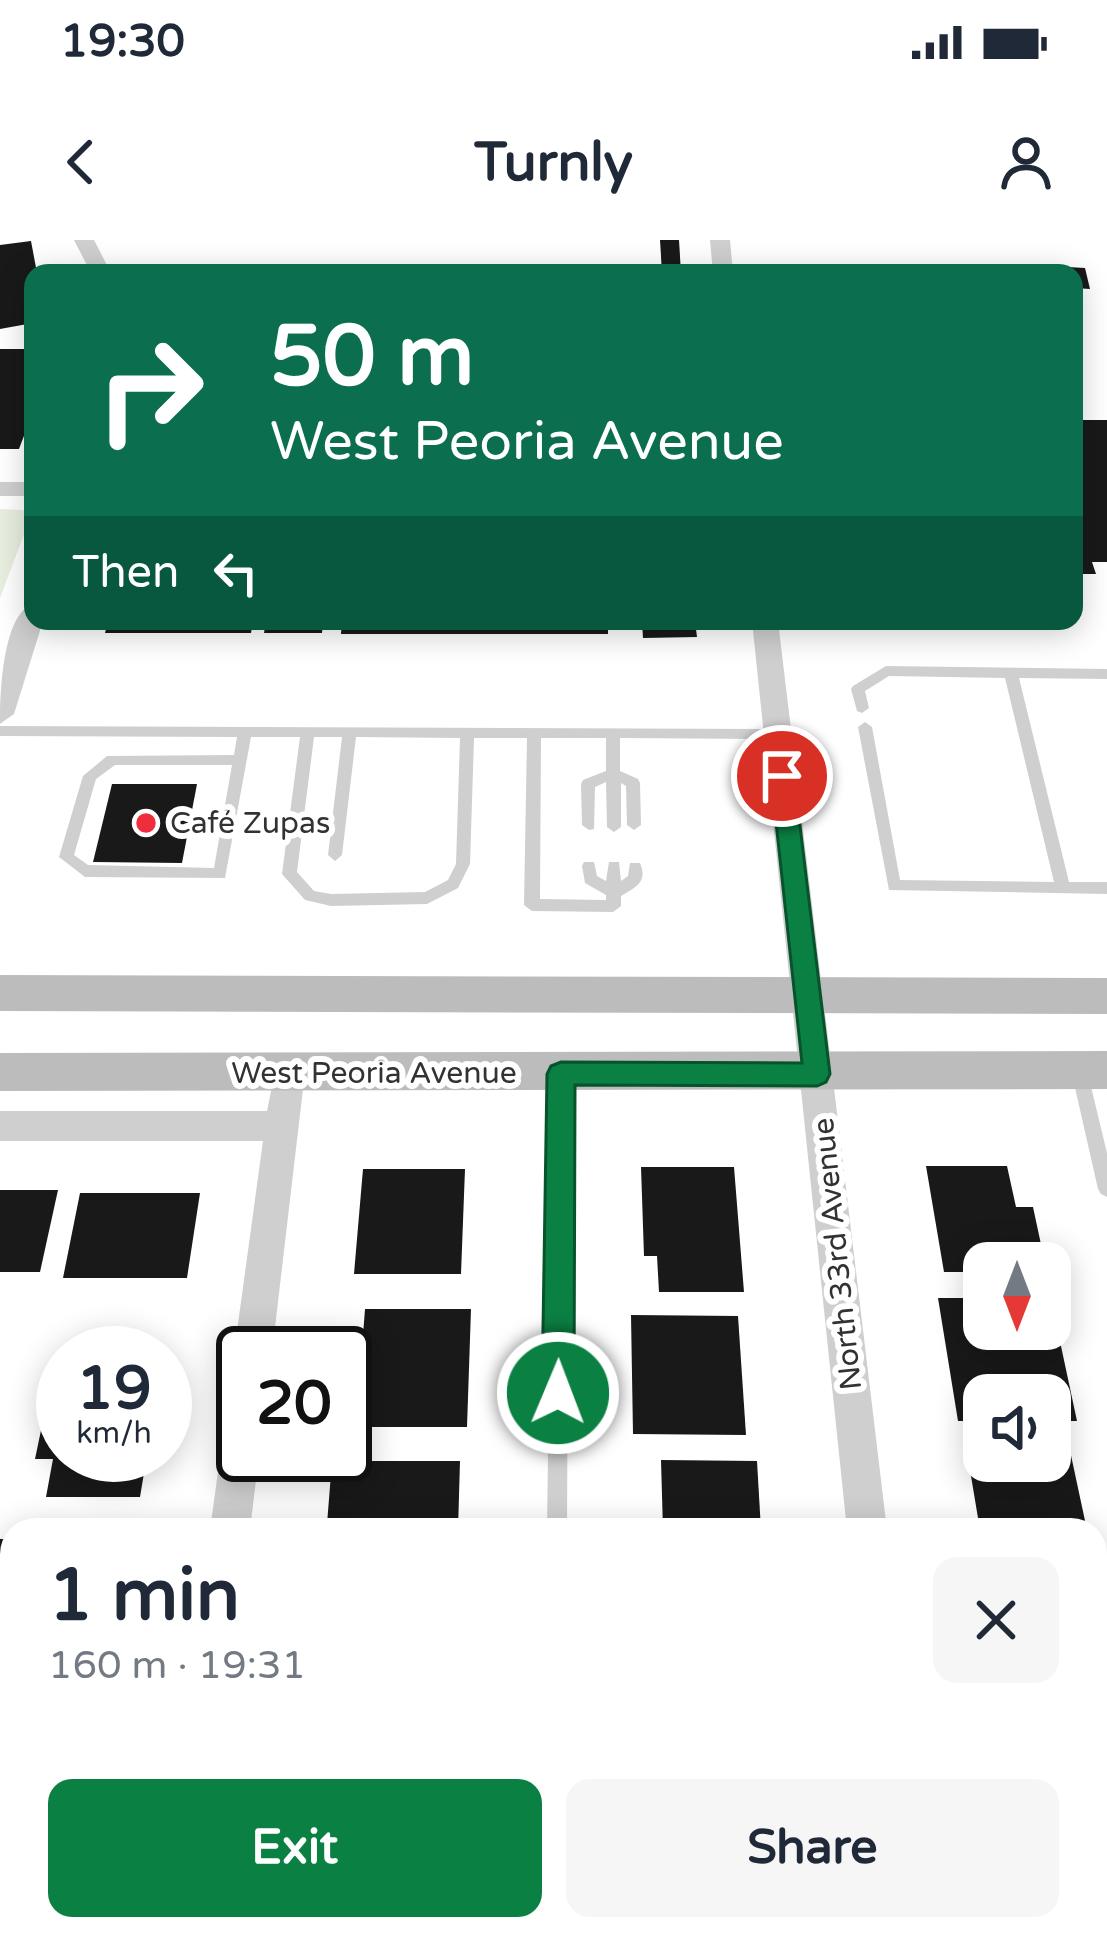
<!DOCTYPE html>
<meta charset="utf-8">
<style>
:root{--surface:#fff;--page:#f6f6f7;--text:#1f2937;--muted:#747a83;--accent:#0b8043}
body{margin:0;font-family:"Varela Round",sans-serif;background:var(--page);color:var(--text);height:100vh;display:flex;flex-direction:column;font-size:45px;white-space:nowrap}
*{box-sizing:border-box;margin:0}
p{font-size:39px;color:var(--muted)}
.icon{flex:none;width:66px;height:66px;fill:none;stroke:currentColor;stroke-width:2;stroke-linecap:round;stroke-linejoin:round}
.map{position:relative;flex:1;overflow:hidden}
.drawer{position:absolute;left:0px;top:1278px;width:1107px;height:423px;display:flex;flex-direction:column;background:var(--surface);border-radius:36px 36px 0 0;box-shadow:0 6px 30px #0003}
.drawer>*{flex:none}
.hud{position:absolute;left:24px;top:24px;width:1059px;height:366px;border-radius:24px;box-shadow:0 6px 30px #0003;background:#0b6e4f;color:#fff;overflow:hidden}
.needle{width:78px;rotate:180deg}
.buttons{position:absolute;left:963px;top:1002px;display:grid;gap:24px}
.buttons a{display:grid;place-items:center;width:108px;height:108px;border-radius:24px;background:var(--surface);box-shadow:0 6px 30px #0003;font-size:60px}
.speed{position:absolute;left:36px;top:1086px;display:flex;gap:24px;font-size:60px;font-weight:700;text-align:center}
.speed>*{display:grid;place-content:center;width:156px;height:156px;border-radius:50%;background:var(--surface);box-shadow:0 6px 30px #0003;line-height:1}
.speed small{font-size:30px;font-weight:400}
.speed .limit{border:6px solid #111;border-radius:18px;background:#fff;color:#111}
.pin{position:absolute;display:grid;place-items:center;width:102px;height:102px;color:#fff;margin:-51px;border:6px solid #fff;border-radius:50%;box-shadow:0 3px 12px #0007}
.me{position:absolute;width:132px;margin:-66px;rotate:1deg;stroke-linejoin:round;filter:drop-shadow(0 0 9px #0008)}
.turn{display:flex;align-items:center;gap:42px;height:252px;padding:0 48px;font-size:54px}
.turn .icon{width:156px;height:156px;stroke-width:2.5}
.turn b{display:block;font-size:84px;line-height:102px}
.then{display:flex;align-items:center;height:114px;padding:0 48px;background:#0003;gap:24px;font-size:45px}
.round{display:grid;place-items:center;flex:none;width:126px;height:126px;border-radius:24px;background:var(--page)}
.headline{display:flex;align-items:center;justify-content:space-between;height:204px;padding:0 48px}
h1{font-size:72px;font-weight:700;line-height:90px}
.button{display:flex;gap:24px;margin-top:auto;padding:24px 48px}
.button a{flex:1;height:138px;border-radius:24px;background:var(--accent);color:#fff;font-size:48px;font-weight:700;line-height:138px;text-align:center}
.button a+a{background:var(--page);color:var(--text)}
.status{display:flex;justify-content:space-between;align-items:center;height:84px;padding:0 60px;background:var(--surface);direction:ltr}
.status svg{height:33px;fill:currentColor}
header{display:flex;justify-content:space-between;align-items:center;height:156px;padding:0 48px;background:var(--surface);font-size:54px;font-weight:700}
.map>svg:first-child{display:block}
.green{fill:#e8efe0}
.building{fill:#191919}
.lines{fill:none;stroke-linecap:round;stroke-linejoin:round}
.lane{fill:#cfcfcf;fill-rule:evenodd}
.street{fill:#cfcfcf;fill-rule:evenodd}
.secondary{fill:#bcbcbc;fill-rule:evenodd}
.route{fill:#0b8043;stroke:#07532c;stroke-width:3}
.poi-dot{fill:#f02d3d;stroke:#fff;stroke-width:4.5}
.labels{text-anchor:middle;stroke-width:12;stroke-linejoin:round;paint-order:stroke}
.poi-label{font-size:30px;fill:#323232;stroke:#fff;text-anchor:start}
.street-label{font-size:30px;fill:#323232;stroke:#fff}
</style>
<div class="status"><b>19:30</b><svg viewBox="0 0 49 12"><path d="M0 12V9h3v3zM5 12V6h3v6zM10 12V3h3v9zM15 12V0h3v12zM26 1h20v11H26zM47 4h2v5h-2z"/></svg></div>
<header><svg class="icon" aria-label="back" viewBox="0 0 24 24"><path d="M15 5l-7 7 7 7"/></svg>Turnly<svg class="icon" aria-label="person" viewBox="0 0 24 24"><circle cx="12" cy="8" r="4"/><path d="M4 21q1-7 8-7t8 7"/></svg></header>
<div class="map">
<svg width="1107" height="1699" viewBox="0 0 1107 1699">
<rect width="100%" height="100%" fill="#fff"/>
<polygon class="green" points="0,269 23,270 29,281 0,358"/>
<g class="building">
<polygon points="660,0 679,0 681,33 662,33"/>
<polygon points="31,1 37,33 33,33 33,83 0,89 0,5"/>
<polygon points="1050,26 1085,28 1090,49 1074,48 1074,33 1051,33"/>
<polygon points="0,109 33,109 33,172 19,209 0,209"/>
<polygon points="1074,180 1107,180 1107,322 1092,322 1096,334 1074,334"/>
<polygon points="108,381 253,381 251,393 105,393"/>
<polygon points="266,381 323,381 322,393 264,393"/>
<polygon points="342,381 608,381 608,394 341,394"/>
<polygon points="642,381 695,381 697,397 643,398"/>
<polygon points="112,544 197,544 182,623 93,622"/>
<polygon points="926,926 1007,926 1016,967 1033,967 1045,1023 984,1023 984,1032 944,1032"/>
<polygon points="641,927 734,927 744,1052 659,1052 657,1016 644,1016"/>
<polygon points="363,929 465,929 461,1034 354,1034"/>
<polygon points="0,950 58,950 40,1032 0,1032"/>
<polygon points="80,953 200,953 187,1038 63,1038"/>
<polygon points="938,1058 984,1058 984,1089 1050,1089 1052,1064 1077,1181 1050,1181 1050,1155 984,1155 984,1181 958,1181"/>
<polygon points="365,1069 471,1069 467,1187 356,1187"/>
<polygon points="631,1075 738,1076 746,1195 633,1194"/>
<polygon points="53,1133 63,1133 63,1215 147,1215 140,1257 46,1257 53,1219 35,1219"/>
<polygon points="966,1206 984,1206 984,1221 1050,1221 1050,1206 1069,1206 1087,1290 980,1290"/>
<polygon points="661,1220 757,1221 761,1290 663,1290"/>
<polygon points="332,1221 460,1221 458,1290 368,1290 368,1284 327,1284"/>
<rect x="0" y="1299" width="12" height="109"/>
<rect x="1095" y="1378" width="12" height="133"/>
<polygon points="12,1521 12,1642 0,1641 0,1533"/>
<polygon points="1095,1598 1107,1598 1107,1699 1039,1699 1037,1689 1095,1689"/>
<polygon points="165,1689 315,1689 291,1699 166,1699"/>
<polygon points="650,1689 787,1689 788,1699 650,1699"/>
</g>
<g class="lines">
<g class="lane">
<polygon points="886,426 1107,429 1107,439 1019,438 1069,642 1107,642 1107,654 889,650 858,487 865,482 872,487 900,640 1054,642 1005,438 889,436 865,451 869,468 862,473 857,471 851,449 853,446"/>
<path d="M 0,486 L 778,489 L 785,494 L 778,499 L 620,498 L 620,531 L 638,539 L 640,543 L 641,585 L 634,590 L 627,585 L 626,546 L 621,543 L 621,587 L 614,592 L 607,587 L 606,542 L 595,547 L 594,589 L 589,590 L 582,585 L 581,544 L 583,540 L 606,531 L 606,498 L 541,498 L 540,659 L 606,660 L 606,655 L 585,643 L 582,626 L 584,622 L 594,622 L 597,636 L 606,641 L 609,622 L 619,622 L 621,641 L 628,636 L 630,623 L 640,623 C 648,642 636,647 621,656 L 621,666 L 613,672 L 532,671 L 524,665 L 527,498 L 474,498 L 470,624 L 458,648 L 427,664 L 331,666 L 305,660 L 282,634 L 300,497 L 251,497 L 225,638 L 85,637 L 59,617 L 83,536 L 107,516 L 234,515 L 237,497 L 0,496 ZM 314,497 L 342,497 L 328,615 L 335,621 L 342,615 L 356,497 L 460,498 L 456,624 L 448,640 L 425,652 L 331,654 L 314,651 L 297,632 ZM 115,525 L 232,525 L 214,628 L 88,625 L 74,615 L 96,539 Z"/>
<polygon points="1079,823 1085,825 1087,830 1107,913 1107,957 1101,954 1098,949 1071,830 1073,825"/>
<polygon points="561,827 567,829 569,834 567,1290 547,1290 553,834 555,829"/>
<rect x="542" y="1689" width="22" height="10"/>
</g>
<g class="street">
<polygon points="74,0 94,0 111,33 91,33"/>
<polygon points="710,0 730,0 733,33 713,33"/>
<rect x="0" y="242" width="33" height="14"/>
<path d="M 33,364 L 33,381 L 43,381 L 14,474 L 0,484 C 0,456 2,374 33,364 Z"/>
<polygon points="752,381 778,381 887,1290 847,1290"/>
<polygon points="289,818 301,822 305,832 272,1113 243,1113 243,1127 234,1113 263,901 0,901 0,871 267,871 277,822"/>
<polygon points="243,1169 243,1215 259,1215 250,1290 210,1290 224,1188 230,1175"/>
<polygon points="887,1689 933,1689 934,1699 888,1699"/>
</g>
<g class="secondary">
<polygon points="0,735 1107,738 1107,774 0,771"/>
<polygon points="1107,811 1107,849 0,851 0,813"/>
</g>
</g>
<polygon class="route" points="782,528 794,536 830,834 826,842 817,846 575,845 574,1153 569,1164 558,1168 547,1164 542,1153 547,834 551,826 561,822 802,823 771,536"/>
<circle class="poi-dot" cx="146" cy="583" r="12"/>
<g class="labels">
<g class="poi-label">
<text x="170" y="593">Café Zupas</text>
</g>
<g class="street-label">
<text x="374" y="843">West Peoria Avenue</text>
<text transform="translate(837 1014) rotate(-96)" y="10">North 33rd Avenue</text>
</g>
</g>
</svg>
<div class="buttons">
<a><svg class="needle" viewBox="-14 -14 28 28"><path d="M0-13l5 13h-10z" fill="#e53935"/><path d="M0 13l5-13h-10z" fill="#747a83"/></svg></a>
<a><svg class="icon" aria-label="sound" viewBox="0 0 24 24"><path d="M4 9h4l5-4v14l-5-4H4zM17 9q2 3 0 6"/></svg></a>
</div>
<div class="speed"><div>19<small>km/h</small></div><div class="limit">20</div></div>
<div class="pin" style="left:782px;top:536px;background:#d93025"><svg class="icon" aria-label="arrive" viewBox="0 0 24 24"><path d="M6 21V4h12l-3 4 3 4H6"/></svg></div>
<svg class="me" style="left:558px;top:1153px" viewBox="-20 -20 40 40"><circle r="17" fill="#0b8043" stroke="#fff" stroke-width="3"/><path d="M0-11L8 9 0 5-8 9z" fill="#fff"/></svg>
<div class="hud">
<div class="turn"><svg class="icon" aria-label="right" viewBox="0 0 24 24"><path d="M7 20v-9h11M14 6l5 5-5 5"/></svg><div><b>50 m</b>West Peoria Avenue</div></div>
<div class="then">Then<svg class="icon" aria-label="left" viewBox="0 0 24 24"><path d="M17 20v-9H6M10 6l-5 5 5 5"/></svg></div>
</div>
<section class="drawer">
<div class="headline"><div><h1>1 min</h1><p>160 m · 19:31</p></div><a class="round"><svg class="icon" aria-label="close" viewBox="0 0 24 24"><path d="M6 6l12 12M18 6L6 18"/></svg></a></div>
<div class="button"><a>Exit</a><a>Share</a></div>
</section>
</div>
